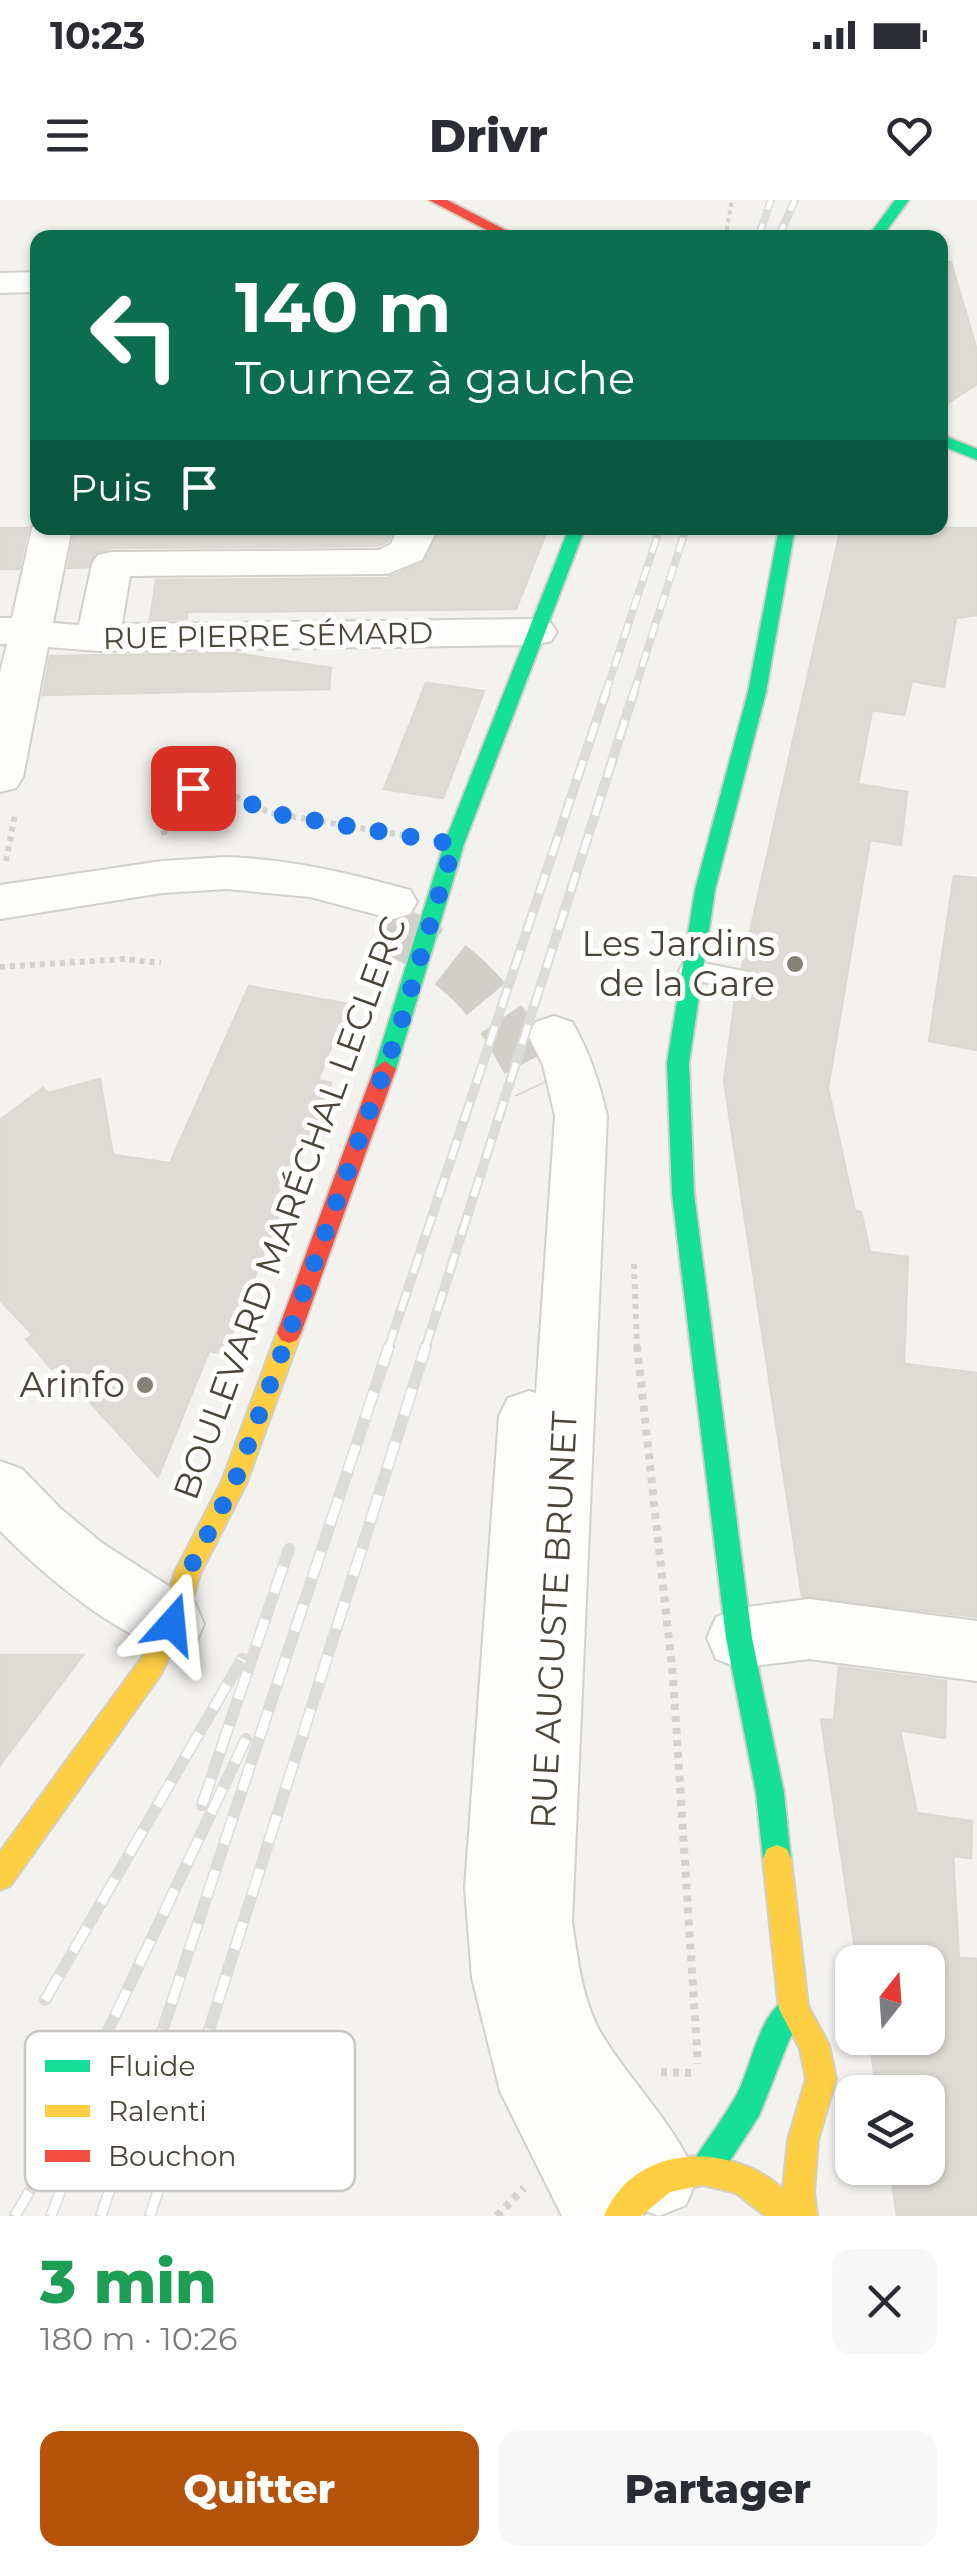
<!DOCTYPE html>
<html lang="fr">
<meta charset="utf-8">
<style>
:root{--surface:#fff;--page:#f7f7f7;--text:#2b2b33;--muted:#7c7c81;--accent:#b45309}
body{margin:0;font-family:Montserrat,sans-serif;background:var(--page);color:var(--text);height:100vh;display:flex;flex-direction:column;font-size:38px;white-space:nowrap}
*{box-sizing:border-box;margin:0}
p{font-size:32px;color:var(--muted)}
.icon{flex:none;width:55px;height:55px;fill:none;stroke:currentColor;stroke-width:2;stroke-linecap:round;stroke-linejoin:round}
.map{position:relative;height:2016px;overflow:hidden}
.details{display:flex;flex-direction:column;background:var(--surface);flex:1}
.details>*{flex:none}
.guide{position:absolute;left:30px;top:30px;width:918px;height:305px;border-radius:20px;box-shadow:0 2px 8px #0004;background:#0b6e4f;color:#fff;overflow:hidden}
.needle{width:65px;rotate:17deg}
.controls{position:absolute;left:835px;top:1745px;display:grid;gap:20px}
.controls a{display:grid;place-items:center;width:110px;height:110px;border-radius:20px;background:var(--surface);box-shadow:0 2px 8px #0004;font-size:50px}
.pin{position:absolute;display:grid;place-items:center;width:85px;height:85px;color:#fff;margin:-42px;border-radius:20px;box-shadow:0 5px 15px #0006}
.me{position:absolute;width:110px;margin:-55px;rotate:18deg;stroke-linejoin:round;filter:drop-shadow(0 0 8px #0008)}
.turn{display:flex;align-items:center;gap:35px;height:210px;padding:0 40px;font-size:45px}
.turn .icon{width:130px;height:130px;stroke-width:2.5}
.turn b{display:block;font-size:70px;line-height:85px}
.then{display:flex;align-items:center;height:95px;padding:0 40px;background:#0003;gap:20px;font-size:38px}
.round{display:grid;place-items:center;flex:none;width:105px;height:105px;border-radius:20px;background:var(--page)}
.headline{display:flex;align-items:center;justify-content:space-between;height:170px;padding:0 40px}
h1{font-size:60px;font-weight:800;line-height:75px;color:#1e9e55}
.action{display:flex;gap:20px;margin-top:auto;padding:20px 40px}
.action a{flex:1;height:115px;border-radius:20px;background:var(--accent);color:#fff;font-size:40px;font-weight:800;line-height:115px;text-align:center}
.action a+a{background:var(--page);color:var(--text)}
.status{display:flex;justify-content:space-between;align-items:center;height:70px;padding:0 50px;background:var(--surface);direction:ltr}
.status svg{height:28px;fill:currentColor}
header{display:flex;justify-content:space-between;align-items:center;height:130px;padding:0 40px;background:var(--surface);font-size:45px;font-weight:800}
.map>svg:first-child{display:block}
.building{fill:#dedbd6;stroke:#dcd9d4;stroke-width:2.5}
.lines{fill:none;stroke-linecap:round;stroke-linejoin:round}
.street-tunnel{stroke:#d2cfca;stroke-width:50;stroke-dasharray:50 25;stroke-linecap:butt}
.lane-casing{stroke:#d2d0cb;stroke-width:4}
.street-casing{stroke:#d2d0cb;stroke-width:4}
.fast-casing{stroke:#d3cfc5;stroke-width:4}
.slow-casing{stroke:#d3cfc5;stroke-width:4}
.jam-casing{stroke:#d3cfc5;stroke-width:4}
.path-far2{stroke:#d3d2cc;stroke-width:4;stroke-dasharray:4 4;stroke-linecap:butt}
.path-far1{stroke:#d3d2cc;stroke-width:6;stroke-dasharray:5 5;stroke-linecap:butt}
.path{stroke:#d3d2cc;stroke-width:8;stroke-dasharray:6 6;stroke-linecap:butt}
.lane{fill:#fdfdfc;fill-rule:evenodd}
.street{fill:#fdfdfc;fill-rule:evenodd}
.fast{fill:#16e098;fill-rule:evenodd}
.slow{fill:#ffcf43;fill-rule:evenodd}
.jam{fill:#f24e42;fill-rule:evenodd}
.rail-far2-casing{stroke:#dbdbda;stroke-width:8}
.rail-far1-casing{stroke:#dbdbda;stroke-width:10}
.rail-casing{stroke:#dbdbda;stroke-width:12}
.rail-far2{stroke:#fff;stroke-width:5;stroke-dasharray:15;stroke-linecap:butt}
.rail-far1{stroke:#fff;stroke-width:6;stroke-dasharray:20;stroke-linecap:butt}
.rail{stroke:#fff;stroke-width:9;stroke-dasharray:28;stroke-linecap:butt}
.route{stroke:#1a73e8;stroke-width:18;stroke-dasharray:0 32.4}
.poi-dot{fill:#868178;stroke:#fff;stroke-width:4}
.labels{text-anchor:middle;stroke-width:10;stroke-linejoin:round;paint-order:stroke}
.far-street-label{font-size:30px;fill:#4b4439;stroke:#fff}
.poi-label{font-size:35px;fill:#4b4439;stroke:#fff;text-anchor:end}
.street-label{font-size:35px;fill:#4b4439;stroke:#fff}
.key{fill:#fff;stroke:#c9c7c4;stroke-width:2.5}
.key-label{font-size:28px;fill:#4b4439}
</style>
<div class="status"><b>10:23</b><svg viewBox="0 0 49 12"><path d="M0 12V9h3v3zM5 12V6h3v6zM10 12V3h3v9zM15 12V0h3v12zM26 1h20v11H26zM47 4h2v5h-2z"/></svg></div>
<header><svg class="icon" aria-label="menu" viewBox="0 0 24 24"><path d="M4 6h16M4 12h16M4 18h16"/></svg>Drivr<svg class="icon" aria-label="heart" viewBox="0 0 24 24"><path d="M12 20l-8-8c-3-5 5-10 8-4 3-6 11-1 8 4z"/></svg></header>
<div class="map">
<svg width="977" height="2016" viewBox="0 0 977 2016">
<rect width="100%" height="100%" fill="#f4f2ee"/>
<g class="building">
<polygon points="951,62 977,151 977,184 940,208 940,64"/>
<polygon points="0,328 28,328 19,369 0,369"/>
<polygon points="75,328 394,328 388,341 378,346 112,348 95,353 88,367 68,368"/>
<polygon points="442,328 548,328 516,409 187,412 187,419 150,420 156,380 387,378 423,363"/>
<polygon points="841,328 977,328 977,415 956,418 944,487 912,481 904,515 872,510 858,584 907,592 901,645 870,640 828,888 855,1011 861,1012 870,1052 908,1057 904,1164 977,1173 977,1417 802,1396 724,881 736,792 750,790 756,781 752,770 742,767"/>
<polygon points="234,453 331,468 329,489 43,495 50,456"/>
<polygon points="426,483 484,491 443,598 384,589"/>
<polygon points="954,676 977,678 977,850 929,841"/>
<polygon points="249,786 348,804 318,880 331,883 224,1154 209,1151 158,1277 57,1166 52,1169 26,1139 33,1135 0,1100 0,920 43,888 48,893 100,879 113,955 170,963"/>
<polygon points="0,1455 83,1455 0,1565"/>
<polygon points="839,1467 946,1481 945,1538 900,1530 917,1613 972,1621 971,1658 953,1656 959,1758 977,1759 977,2016 897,2016 890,1968 928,1968 928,1892 877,1892 869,1838 928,1838 928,1762 889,1762 889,1752 855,1748 821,1519 834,1520"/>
</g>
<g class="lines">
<path class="street-tunnel" d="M 386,726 C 467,765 500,805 538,886"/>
<g class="lane-casing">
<polygon id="lane" points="693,761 749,772 753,779 749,786 739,789 683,778 679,771 683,764"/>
</g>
<g class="street-casing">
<g id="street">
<polygon points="38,72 38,92 0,93 0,73"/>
<polygon points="38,320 38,328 72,328 53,423 79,425 92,364 98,355 112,352 379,350 391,344 398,328 438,328 422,360 387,374 130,376 122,424 536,419 551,423 557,432 551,441 536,445 98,451 48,447 23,577 16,588 0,592 0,473 7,444 0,444 0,418 12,418 32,328"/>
<path d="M 226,657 C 290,659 349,673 410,690 L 417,702 L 410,714 L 393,719 L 310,697 L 226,689 L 162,693 L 0,719 L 0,685 L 162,661 Z"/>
<path d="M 554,816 L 572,822 C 590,853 599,882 607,916 L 572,1722 C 578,1760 582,1801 602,1835 C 632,1884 675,1924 697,1978 L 686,2005 L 659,2016 L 639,2008 L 643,2016 L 562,2016 L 500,1891 L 472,1778 L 465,1688 L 499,1216 L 508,1198 L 529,1191 L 536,1193 L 555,916 L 543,865 L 528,835 L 536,822 Z"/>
<path d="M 0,1261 L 22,1269 L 60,1308 L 102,1343 L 195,1403 L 204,1424 L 195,1445 L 172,1453 C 108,1429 48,1379 0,1331 Z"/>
<polygon points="809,1399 977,1421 977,1481 809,1459 739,1468 716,1459 707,1438 716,1417 739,1408"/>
</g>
</g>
<g class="fast-casing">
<g id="fast">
<polygon points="895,0 909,0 881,38 867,38"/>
<polygon points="940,234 977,249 977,260 940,245"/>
<polygon points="569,328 585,328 464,644 396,869 393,875 377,875 374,869 444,644"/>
<polygon points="779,328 795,328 766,492 715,690 689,863 694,994 752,1438 784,1593 791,1659 787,1669 777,1673 767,1669 763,1659 756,1593 726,1438 672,994 667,863 695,690 748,492"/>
<path d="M 794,1794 L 804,1799 L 809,1809 L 790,1838 L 759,1916 L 718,1979 L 707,1984 L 696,1979 L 691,1968 L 696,1957 C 709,1937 724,1917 736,1896 C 753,1865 758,1809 794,1794 Z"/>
</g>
</g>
<g class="slow-casing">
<g id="slow">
<polygon points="289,1123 297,1126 301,1133 246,1284 200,1374 185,1424 161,1474 10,1686 0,1690 0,1652 143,1456 160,1422 175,1372 222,1281 277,1133 281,1126"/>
<path d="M 777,1645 L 787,1649 L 791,1659 L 808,1806 L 829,1845 L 836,1879 L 818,1940 L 814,1992 L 817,2016 L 765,2016 L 736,1993 L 703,1985 L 670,1992 L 641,2016 L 604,2016 C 634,1943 730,1941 783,1989 L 788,1940 L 806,1879 L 800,1849 L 779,1809 L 763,1659 L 767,1649 Z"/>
</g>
</g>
<g class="jam-casing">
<g id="jam">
<polygon points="429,0 447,0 521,38 502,38"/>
<polygon points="385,861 396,869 301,1133 297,1140 289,1143 281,1140 277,1133 374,869"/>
</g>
</g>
<polyline class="path-far2" points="725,38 732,0"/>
<g class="path-far1">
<polyline points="165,635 159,616 172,597 193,587 221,590 271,613 408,636"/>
<polyline points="6,661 15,614"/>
<polyline points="0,767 125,759 161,763"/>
<polyline points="634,1064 637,1149"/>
</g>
<g class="path">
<polyline points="637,1146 673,1477 698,1864"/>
<polyline points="661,1872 694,1873"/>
<polyline points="497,2016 524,1988"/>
</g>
<use href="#lane" class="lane"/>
<use href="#street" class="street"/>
<use href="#fast" class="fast"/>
<use href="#slow" class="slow"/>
<use href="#jam" class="jam"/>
<g class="rail-far2-casing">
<g id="rail-far2">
<polyline points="758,38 771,0"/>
<polyline points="778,38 795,0"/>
<polyline points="605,495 660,328"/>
<polyline points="633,495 686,328"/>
</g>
</g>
<g class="rail-far1-casing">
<g id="rail-far1">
<polyline points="388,1149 606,492"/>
<polyline points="425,1149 634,492"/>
</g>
</g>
<g class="rail-casing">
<g id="rail">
<polyline points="202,1605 289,1349"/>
<polyline points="45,1800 242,1459"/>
<polyline points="15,2016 42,1970 246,1539"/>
<polyline points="51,2016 117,1840"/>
<polyline points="101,2016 389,1146"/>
<polyline points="150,2016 426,1146"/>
</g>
</g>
<use href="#rail-far2" class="rail-far2"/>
<use href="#rail-far1" class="rail-far1"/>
<use href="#rail" class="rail"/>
</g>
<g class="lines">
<polyline class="route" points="172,1424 188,1372 234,1284 399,830 454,644 271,613 221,590 193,588"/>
</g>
<g class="poi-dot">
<circle cx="795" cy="764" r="10"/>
<circle cx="145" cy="1185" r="10"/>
</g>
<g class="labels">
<g class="far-street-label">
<text transform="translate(268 436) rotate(-1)" y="10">RUE PIERRE SÉMARD</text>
</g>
<g class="poi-label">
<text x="775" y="756">Les Jardins<tspan x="775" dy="40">de la Gare</tspan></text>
<text x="125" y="1197">Arinfo</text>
</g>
<g class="street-label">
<text transform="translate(290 1008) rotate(-70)" y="12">BOULEVARD MARÉCHAL LECLERC</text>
<text transform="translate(554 1420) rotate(-87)" y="12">RUE AUGUSTE BRUNET</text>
</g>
</g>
<rect x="25" y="1831" width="330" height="160" rx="15" class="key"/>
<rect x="45" y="1860" width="45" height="12" fill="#16e098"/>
<rect x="45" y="1905" width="45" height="12" fill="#ffcf43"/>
<rect x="45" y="1950" width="45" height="12" fill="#f24e42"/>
<g class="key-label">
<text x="108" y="1876">Fluide</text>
<text x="108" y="1921">Ralenti</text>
<text x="108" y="1966">Bouchon</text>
</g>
</svg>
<div class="controls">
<a><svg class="needle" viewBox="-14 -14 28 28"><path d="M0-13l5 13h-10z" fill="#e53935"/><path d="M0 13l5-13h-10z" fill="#7c7c81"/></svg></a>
<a><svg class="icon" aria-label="layers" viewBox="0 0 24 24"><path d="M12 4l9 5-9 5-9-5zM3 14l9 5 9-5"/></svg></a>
</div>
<div class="pin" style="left:193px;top:588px;background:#d93025"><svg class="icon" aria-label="arrive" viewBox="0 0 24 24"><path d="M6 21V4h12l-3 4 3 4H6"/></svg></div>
<svg class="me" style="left:172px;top:1424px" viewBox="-20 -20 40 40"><path d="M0-17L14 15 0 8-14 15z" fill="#1a73e8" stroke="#fff" stroke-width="4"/></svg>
<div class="guide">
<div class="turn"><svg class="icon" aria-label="left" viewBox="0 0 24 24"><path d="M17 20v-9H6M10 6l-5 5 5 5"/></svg><div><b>140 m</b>Tournez à gauche</div></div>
<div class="then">Puis<svg class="icon" aria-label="arrive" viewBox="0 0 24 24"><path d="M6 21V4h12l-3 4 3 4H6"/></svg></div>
</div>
</div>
<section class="details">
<div class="headline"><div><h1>3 min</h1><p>180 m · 10:26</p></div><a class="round"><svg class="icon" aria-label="close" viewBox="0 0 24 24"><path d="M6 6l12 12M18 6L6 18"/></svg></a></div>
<div class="action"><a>Quitter</a><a>Partager</a></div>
</section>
